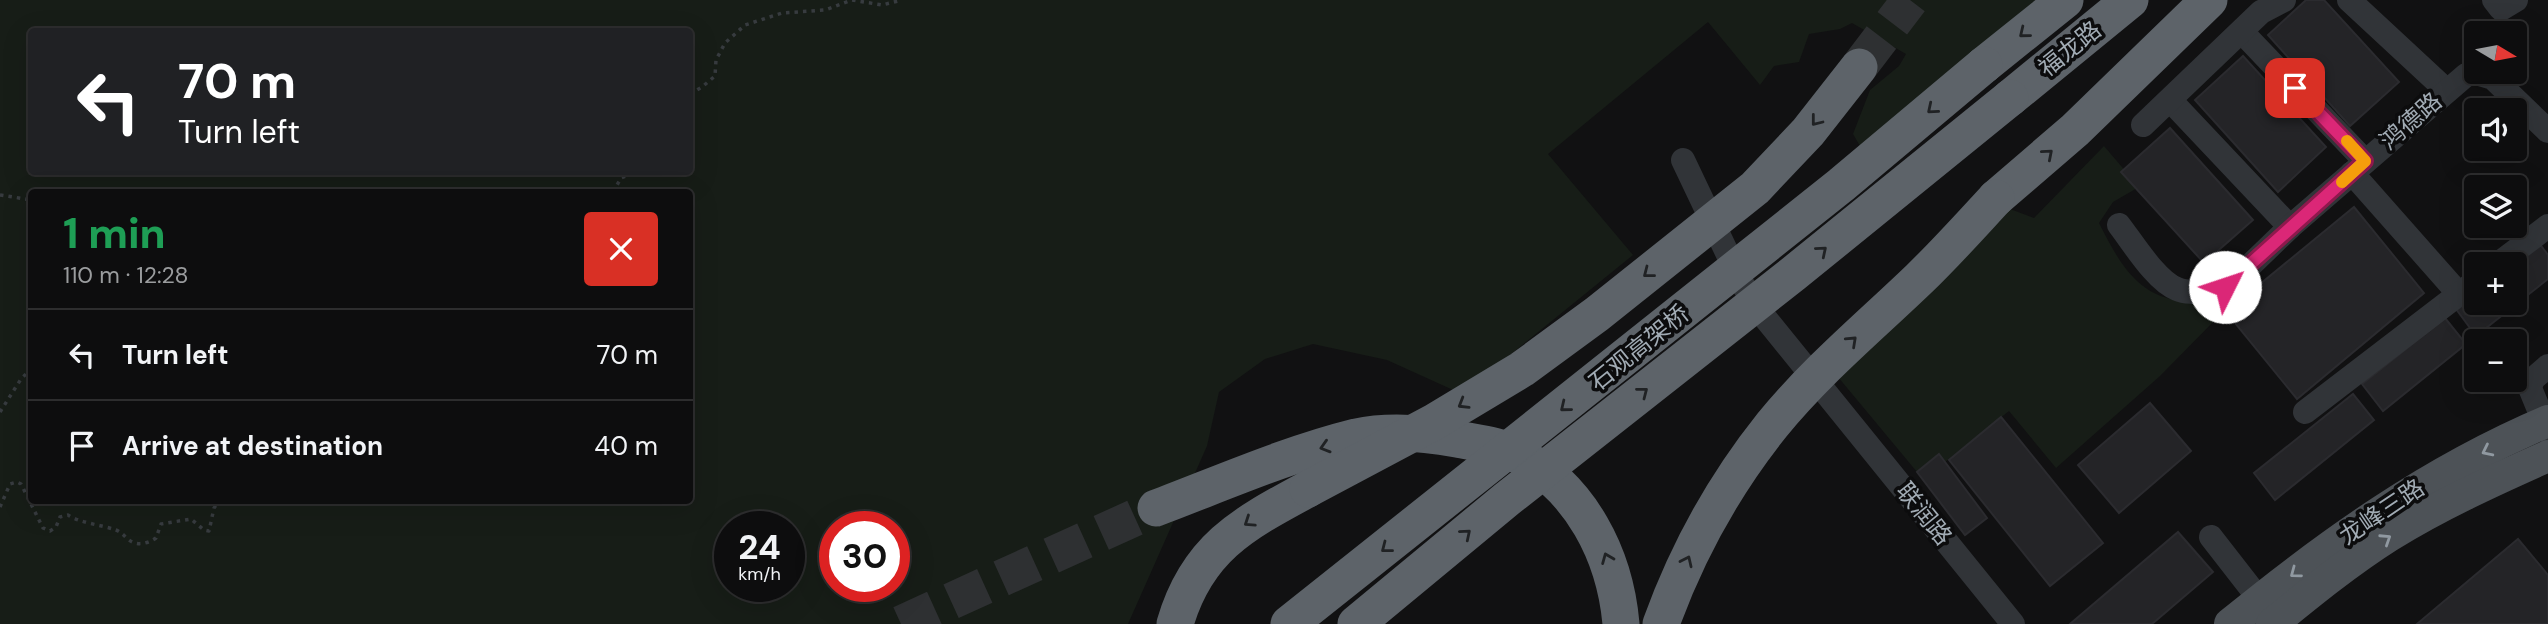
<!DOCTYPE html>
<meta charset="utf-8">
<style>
:root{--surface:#0d0d0e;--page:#1b1b1c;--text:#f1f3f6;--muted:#9a9c9e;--line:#2d2d2e}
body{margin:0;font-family:"DM Sans","Noto Sans SC",sans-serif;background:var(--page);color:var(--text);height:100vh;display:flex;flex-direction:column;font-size:26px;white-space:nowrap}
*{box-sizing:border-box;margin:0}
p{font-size:23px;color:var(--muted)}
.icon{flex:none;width:38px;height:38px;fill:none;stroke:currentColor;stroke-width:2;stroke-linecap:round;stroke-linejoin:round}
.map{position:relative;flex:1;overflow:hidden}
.details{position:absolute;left:28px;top:189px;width:665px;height:315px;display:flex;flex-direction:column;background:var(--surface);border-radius:7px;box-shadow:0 7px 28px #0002,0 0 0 2px var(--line)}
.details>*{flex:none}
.banner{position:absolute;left:28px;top:28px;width:665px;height:147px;border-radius:7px;box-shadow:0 7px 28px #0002,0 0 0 2px var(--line);background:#202124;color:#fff;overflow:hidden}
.needle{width:46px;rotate:100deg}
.tools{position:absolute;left:2464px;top:21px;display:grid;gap:14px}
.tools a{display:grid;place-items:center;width:63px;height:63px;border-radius:7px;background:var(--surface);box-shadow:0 7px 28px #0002,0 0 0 2px var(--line);font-size:35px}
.speed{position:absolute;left:714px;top:511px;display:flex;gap:14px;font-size:35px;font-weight:700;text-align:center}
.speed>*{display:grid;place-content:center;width:91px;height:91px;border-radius:50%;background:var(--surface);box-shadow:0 7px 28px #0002,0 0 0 2px var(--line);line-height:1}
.speed small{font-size:18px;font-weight:400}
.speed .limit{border:10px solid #d22;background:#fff;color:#111}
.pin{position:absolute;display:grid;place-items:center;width:60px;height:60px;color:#fff;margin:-30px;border-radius:14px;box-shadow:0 4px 10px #0006}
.me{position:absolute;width:77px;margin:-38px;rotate:49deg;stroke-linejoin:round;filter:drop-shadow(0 0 5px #0008)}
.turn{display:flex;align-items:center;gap:24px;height:147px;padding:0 35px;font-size:32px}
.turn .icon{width:91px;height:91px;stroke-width:2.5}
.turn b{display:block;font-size:49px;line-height:60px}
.round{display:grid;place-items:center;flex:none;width:74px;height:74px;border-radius:7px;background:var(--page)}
.headline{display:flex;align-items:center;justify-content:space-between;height:119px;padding:0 35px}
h1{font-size:42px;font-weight:800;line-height:52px;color:#1e9e55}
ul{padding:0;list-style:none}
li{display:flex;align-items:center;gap:21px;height:91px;padding:0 35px;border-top:2px solid var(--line)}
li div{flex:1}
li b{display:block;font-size:26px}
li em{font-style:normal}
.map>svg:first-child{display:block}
.green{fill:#171d17;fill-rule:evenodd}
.building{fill:#242427;stroke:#2b2b2f;stroke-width:2}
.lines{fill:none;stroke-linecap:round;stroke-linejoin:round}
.highway-tunnel{stroke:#2e3032;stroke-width:37;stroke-dasharray:37 18;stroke-linecap:butt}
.path{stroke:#373b3f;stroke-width:3.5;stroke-dasharray:3.5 5;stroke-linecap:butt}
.minor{stroke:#313438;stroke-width:24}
.major{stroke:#4d5257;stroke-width:32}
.highway{stroke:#5d6369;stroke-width:37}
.highway-bridge{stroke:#5d6369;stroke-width:37}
.oneway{stroke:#202224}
.oneway2{stroke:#9099a1}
.route-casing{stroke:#8e194d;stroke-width:18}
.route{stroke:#db2777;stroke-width:12}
.slow{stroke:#f59e0b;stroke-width:12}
.labels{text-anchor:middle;stroke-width:7;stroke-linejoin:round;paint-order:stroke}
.street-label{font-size:24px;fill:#a1abb4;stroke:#0c0c0d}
</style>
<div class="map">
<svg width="2548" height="624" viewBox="0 0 2548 624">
<rect width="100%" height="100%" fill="#111112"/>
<g class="green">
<path d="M 0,0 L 2036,0 L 1860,146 L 1853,134 L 1870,90 L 1899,66 L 1906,54 L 1852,23 L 1840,29 L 1809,34 L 1799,62 L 1774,66 L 1760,85 L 1708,22 L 1548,154 L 1633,255 L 1462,394 L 1387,360 L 1313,344 L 1265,359 L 1219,392 L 1207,446 L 1128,624 L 0,624 ZM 32,32 L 690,32 L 690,172 L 32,172 ZM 32,192 L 690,192 L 690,500 L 32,500 ZM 730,527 L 789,527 L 789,586 L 730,586 ZM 835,527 L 894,527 L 894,586 L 835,586 Z"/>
<path d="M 2104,146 L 2139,187 L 2113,202 L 2099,223 C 2124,273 2146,308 2208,300 L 2219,316 L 2160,376 L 2056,468 L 2009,411 L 1945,462 L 1938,455 L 1917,472 L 1838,377 L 2010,209 L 2034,218 Z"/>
</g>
<g class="building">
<polygon points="2306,0 2324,0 2399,82 2350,126 2268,35"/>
<polygon points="2243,56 2326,147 2278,192 2195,100"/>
<polygon points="2170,128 2253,220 2204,263 2121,172"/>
<polygon points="2354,207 2424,293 2297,399 2226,312"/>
<polygon points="2539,243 2548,255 2548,279 2476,336 2456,309 2476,293 2476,303 2515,303 2515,264"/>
<polygon points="2445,318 2466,344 2383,411 2362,384"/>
<polygon points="2353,394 2374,420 2275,500 2254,473"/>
<polygon points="2150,403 2191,451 2119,513 2078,465"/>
<polygon points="2001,417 2103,543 2050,586 1949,460"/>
<polygon points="1939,454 1987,518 1965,535 1917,472"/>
<polygon points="2178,532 2213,572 2152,624 2070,624"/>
<polygon points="2518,539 2548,575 2548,624 2417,624"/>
</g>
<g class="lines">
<g class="highway-tunnel">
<polyline points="1859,67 1910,0"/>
<polyline points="901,624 1156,508"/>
</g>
<g class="path">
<polyline points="690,94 702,87 715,76 716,60 725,43 745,25 782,13 825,10 852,0 882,5 902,0"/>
<polyline points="613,192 621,178 636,172"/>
<polyline points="0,195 32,200"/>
<polyline points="0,412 21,379 32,368"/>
<polyline points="239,500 256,500"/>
<path d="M 0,507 L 10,484 L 17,482 L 21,484 L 43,528 L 50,531 L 56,527 L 60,517 L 68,515 C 80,523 102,525 116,530 C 124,533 127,541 135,543 C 142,545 150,542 156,538 L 161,524 L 191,519 L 204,530 L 209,531 L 214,508 L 220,500"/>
</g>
<g class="minor">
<polyline points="2349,0 2446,90"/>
<polyline points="2494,0 2501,9 2516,0"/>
<polyline points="2242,32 2365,161"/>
<polyline points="2170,100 2290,227"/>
<polyline points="2143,125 2261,12 2284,0"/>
<polyline points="1683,160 1741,282 1762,314 2013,624"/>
<polyline points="2352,173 2459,294"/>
<path d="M 2119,225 C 2133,243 2156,281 2177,289 C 2186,293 2195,292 2204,291 C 2216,291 2225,287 2235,280 L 2290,227 L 2466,75 L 2476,73 L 2493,78 L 2548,131"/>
<polyline points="2498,264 2548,226"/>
<polyline points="2548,366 2533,379 2530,388 2548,432"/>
<polyline points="2305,412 2476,281"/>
<polyline points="2211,537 2260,600"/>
</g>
<g class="major">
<path d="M 2230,624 C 2329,543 2430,471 2548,421"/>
<path d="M 2272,624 C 2310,593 2348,562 2389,536 C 2439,505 2494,480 2548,456"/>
</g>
<g class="highway">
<polyline points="1984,65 2065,0"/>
<polyline points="2010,98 2130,0"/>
<polyline points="1996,198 2075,130 2209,0"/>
<path d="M 1156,508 C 1222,483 1288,454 1356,437 C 1389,430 1424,433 1457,439 C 1477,443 1500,445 1518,455 C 1581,488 1615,555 1621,624"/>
<path d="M 1175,624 C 1197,548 1243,524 1308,489"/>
</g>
<g class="highway-bridge">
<polyline points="1308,489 1434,422 1522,369 1597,314 1755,188 1808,132 1859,67"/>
<polyline points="1289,624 1841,185 1984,65"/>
<polyline points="1356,624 1507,499 1793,274 2010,98"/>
<path d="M 1661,624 C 1687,552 1724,485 1772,425 C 1816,371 1869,327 1919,279 C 1946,253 1971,225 1996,198"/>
</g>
</g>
<defs><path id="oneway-chevron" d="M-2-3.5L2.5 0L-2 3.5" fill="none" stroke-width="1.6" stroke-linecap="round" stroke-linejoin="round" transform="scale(1.75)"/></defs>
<g class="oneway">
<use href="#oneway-chevron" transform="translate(2024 33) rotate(141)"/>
<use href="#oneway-chevron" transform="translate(1932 109) rotate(140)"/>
<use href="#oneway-chevron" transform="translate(1816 121) rotate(128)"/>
<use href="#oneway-chevron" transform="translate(2048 154) rotate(-41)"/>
<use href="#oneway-chevron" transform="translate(1822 251) rotate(-40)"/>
<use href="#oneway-chevron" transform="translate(1648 273) rotate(142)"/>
<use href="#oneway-chevron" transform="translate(1852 341) rotate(-43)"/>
<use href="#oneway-chevron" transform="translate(1643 392) rotate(-38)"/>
<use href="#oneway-chevron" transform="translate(1463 404) rotate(149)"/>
<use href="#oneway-chevron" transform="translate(1565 407) rotate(141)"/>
<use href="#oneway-chevron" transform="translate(1325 447) rotate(163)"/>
<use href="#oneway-chevron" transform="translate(1249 522) rotate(146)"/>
<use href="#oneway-chevron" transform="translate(1466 534) rotate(-40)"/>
<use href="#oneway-chevron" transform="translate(1386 548) rotate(142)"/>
<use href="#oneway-chevron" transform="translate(1607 558) rotate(-112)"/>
<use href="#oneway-chevron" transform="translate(1687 561) rotate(-65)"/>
</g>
<g class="oneway2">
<use href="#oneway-chevron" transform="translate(2487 451) rotate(154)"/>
<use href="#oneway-chevron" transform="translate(2386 539) rotate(-33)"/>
<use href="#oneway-chevron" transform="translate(2295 573) rotate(143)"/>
</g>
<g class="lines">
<g class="route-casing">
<polyline id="route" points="2225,287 2365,161 2295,88"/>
</g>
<use href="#route" class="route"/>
<polyline class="slow" points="2342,182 2365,161 2347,141"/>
</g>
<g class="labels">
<g class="street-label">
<text transform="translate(2070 49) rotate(-39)" y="8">福龙路</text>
<text transform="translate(2411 121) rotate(-41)" y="8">鸿德路</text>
<text transform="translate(1639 348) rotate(-39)" y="8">石观高架桥</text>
<text transform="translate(2382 512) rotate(-34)" y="8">龙峰三路</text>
<text transform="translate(1924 514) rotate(51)" y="8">联润路</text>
</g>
</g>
</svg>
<div class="tools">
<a><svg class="needle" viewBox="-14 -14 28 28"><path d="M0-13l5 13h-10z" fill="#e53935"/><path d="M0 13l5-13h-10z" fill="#9a9c9e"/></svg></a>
<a><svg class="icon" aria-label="sound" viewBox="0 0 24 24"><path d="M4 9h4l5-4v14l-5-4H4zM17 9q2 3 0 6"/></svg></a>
<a><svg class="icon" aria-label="layers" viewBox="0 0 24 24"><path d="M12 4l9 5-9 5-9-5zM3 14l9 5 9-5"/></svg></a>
<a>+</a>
<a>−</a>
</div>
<div class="speed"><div>24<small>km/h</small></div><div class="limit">30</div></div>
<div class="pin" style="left:2295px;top:88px;background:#d93025"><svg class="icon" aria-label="arrive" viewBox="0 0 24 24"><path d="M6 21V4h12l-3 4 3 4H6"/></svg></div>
<svg class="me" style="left:2225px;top:287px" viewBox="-20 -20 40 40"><circle r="19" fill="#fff"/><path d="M0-13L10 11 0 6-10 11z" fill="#db2777"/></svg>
<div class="banner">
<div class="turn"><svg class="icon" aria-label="left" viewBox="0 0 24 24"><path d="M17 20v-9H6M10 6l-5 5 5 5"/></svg><div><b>70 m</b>Turn left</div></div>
</div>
<section class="details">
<div class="headline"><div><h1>1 min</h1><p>110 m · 12:28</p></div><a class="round" style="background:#d93025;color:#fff"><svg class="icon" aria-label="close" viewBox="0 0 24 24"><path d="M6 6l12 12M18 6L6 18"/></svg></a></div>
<ul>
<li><svg class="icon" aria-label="left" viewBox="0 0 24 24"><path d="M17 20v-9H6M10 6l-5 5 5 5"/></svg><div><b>Turn left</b></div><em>70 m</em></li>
<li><svg class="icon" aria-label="arrive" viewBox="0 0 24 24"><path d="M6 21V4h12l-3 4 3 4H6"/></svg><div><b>Arrive at destination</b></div><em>40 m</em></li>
</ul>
</section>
</div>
